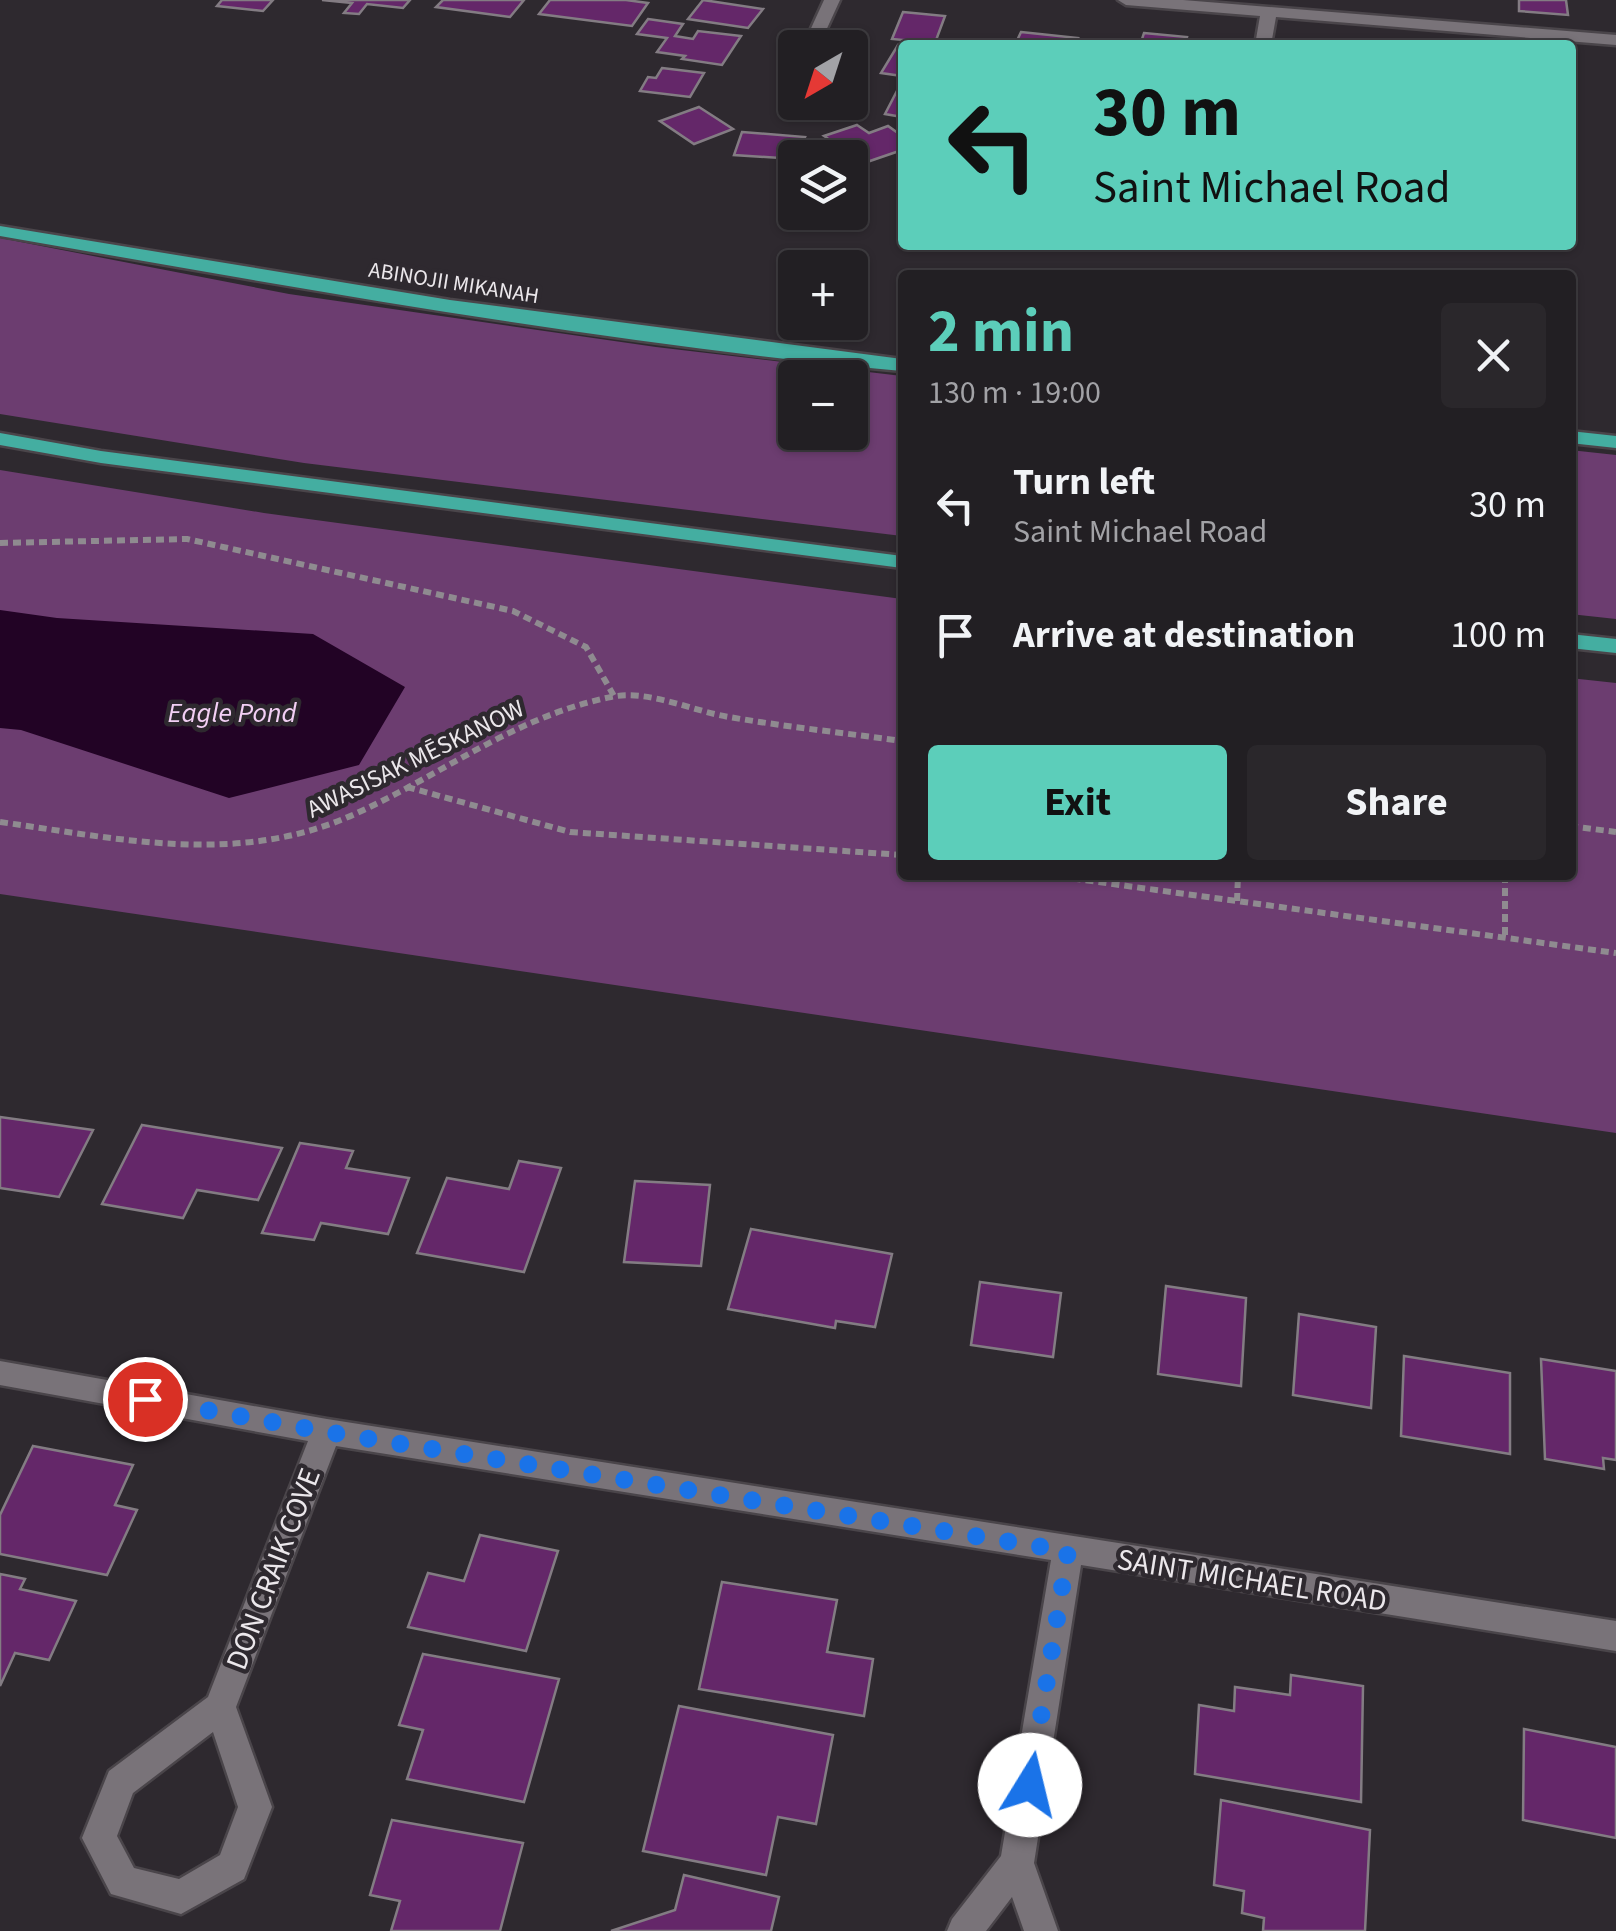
<!DOCTYPE html>
<meta charset="utf-8">
<style>
:root{--surface:#221f23;--page:#2a272b;--text:#f1f3f6;--muted:#a2a2a6;--line:#3f3d41;--accent:#5cceba}
body{margin:0;font-family:"Source Sans 3",sans-serif;background:var(--page);color:var(--text);height:100vh;display:flex;flex-direction:column;font-size:38px;white-space:nowrap}
*{box-sizing:border-box;margin:0}
p{font-size:32px;color:var(--muted)}
.icon{flex:none;width:55px;height:55px;fill:none;stroke:currentColor;stroke-width:2;stroke-linecap:round;stroke-linejoin:round}
.map{position:relative;flex:1;overflow:hidden}
.drawer{position:absolute;left:898px;top:270px;width:678px;height:610px;display:flex;flex-direction:column;background:var(--surface);border-radius:10px;box-shadow:0 2px 8px #0004,0 0 0 2px var(--line)}
.drawer>*{flex:none}
.banner{position:absolute;left:898px;top:40px;width:678px;height:210px;border-radius:10px;box-shadow:0 2px 8px #0004,0 0 0 2px var(--line);background:#5cceba;color:#111;overflow:hidden}
.needle{width:65px;rotate:219deg}
.tools{position:absolute;left:778px;top:30px;display:grid;gap:20px}
.tools a{display:grid;place-items:center;width:90px;height:90px;border-radius:10px;background:var(--surface);box-shadow:0 2px 8px #0004,0 0 0 2px var(--line);font-size:50px}
.pin{position:absolute;display:grid;place-items:center;width:85px;height:85px;color:#fff;margin:-42px;border:5px solid #fff;border-radius:50%;box-shadow:0 2px 10px #0007}
.me{position:absolute;width:110px;margin:-55px;rotate:9deg;stroke-linejoin:round;filter:drop-shadow(0 0 8px #0008)}
.turn{display:flex;align-items:center;gap:35px;height:210px;padding:0 30px;font-size:45px}
.turn .icon{width:130px;height:130px;stroke-width:2.5}
.turn b{display:block;font-size:70px;line-height:85px}
.round{display:grid;place-items:center;flex:none;width:105px;height:105px;border-radius:10px;background:var(--page)}
.headline{display:flex;align-items:center;justify-content:space-between;height:170px;padding:0 30px}
h1{font-size:60px;font-weight:700;line-height:75px;color:var(--accent)}
.primary-button{display:flex;gap:20px;margin-top:auto;padding:20px 30px}
.primary-button a{flex:1;height:115px;border-radius:10px;background:var(--accent);color:#111;font-size:40px;font-weight:700;line-height:115px;text-align:center}
.primary-button a+a{background:var(--page);color:var(--text)}
ul{padding:0;list-style:none}
li{display:flex;align-items:center;gap:30px;height:130px;padding:0 30px}
li div{flex:1}
li b{display:block;font-size:38px}
li em{font-style:normal}
.map>svg:first-child{display:block}
.green{fill:#6c3d70;fill-rule:evenodd}
.water{fill:#220325}
.building{fill:#642769;stroke:#837c83;stroke-width:2.5}
.lines{fill:none;stroke-linecap:round;stroke-linejoin:round}
.minor-casing{stroke:#4a454a;stroke-width:5}
.major-casing{stroke:#4a454a;stroke-width:5}
.path{stroke:#8f8b90;stroke-width:6;stroke-dasharray:8 5;stroke-linecap:butt}
.minor{fill:#797379;fill-rule:evenodd}
.major{fill:#44aea1;fill-rule:evenodd}
.route{stroke:#1a73e8;stroke-width:18;stroke-dasharray:0 32.4}
.labels{text-anchor:middle;stroke-width:9;stroke-linejoin:round;paint-order:stroke}
.far-street-label{font-size:22px;fill:#ebe7eb;stroke:#2e292f}
.street-label{font-size:25px;fill:#ebe7eb;stroke:#2e292f}
.water-label{font-size:28px;font-style:italic;fill:#f3d0f5;stroke:#2e292f}
.near-street-label{font-size:30px;fill:#ebe7eb;stroke:#2e292f}
</style>
<div class="map">
<svg width="1616" height="1931" viewBox="0 0 1616 1931">
<rect width="100%" height="100%" fill="#2e292f"/>
<g class="green">
<path d="M 0,238 L 289,294 L 656,347 L 902,376 L 902,536 L 304,463 L 0,414 ZM 795,378 L 850,378 L 850,432 L 795,432 Z"/>
<polygon points="1570,450 1616,455 1616,619 1570,614"/>
<polygon points="0,470 264,513 902,599 902,875 1570,875 1570,678 1616,683 1616,1133 0,894"/>
</g>
<polygon class="water" points="0,610 57,618 313,634 405,687 359,765 229,798 21,730 0,728"/>
<g class="building">
<polygon points="222,0 273,0 263,11 217,6"/>
<polygon points="322,0 410,0 403,8 367,4 359,14 344,13 352,3"/>
<polygon points="443,0 524,0 510,17 436,7"/>
<polygon points="550,0 626,0 648,3 632,26 539,14"/>
<polygon points="703,0 763,9 748,28 688,19"/>
<polygon points="1519,0 1566,0 1568,15 1519,11"/>
<polygon points="903,12 945,16 935,43 892,39"/>
<polygon points="648,19 683,24 675,36 693,39 698,31 741,36 722,65 682,59 685,56 657,52 667,38 637,34"/>
<polygon points="1021,32 1078,38 1075,45 1015,45"/>
<polygon points="1144,33 1187,37 1185,45 1140,45"/>
<polygon points="898,45 902,46 902,76 881,73"/>
<polygon points="662,68 704,73 690,97 640,91 648,77 656,78"/>
<polygon points="898,89 902,90 902,117 885,114"/>
<polygon points="699,107 733,129 694,144 660,121"/>
<polygon points="857,125 869,133 888,126 902,136 902,150 864,163 824,136"/>
<polygon points="742,132 805,137 795,159 734,155"/>
<polygon points="0,1117 93,1130 59,1197 0,1188"/>
<polygon points="142,1125 282,1148 258,1200 197,1190 183,1218 102,1204"/>
<polygon points="300,1143 353,1151 346,1168 409,1178 388,1234 321,1223 314,1240 262,1233"/>
<polygon points="519,1161 561,1168 524,1272 417,1253 447,1178 509,1189"/>
<polygon points="635,1181 710,1185 701,1266 624,1262"/>
<polygon points="751,1229 892,1254 875,1327 836,1321 835,1328 728,1309"/>
<polygon points="980,1282 1061,1293 1053,1357 971,1345"/>
<polygon points="1166,1286 1246,1298 1241,1386 1158,1374"/>
<polygon points="1299,1314 1376,1327 1371,1408 1293,1395"/>
<polygon points="1404,1356 1510,1373 1510,1454 1401,1436"/>
<polygon points="1541,1359 1616,1371 1616,1460 1603,1458 1604,1469 1545,1459"/>
<polygon points="33,1446 133,1465 115,1505 137,1510 107,1575 0,1554 0,1515"/>
<polygon points="480,1535 558,1551 526,1651 408,1627 428,1573 464,1581"/>
<polygon points="0,1574 25,1579 20,1589 76,1601 49,1660 15,1653 0,1686"/>
<polygon points="722,1582 837,1600 827,1652 873,1659 864,1716 699,1689"/>
<polygon points="423,1654 559,1679 524,1802 407,1779 423,1730 399,1725"/>
<polygon points="1291,1675 1363,1686 1361,1802 1195,1774 1199,1705 1234,1711 1235,1687 1290,1695"/>
<polygon points="679,1706 833,1735 816,1824 778,1817 766,1875 643,1851"/>
<polygon points="1524,1729 1616,1747 1616,1838 1523,1820"/>
<polygon points="1221,1800 1370,1830 1365,1931 1263,1931 1264,1918 1242,1913 1244,1891 1214,1885"/>
<polygon points="392,1820 523,1843 500,1931 391,1931 400,1901 370,1895"/>
<polygon points="684,1875 779,1897 771,1931 611,1931 675,1910"/>
</g>
<g class="lines">
<g class="minor-casing">
<g id="minor">
<polygon points="824,0 840,0 818,48 802,48"/>
<polygon points="1118,0 1183,0 1616,35 1616,45 1276,17 1271,45 1255,45 1260,16 1126,5"/>
<path d="M 0,1361 L 327,1419 L 1616,1621 L 1616,1651 L 1081,1565 L 1034,1863 L 1058,1931 L 1024,1931 L 1012,1897 L 986,1931 L 947,1931 L 952,1919 L 1001,1856 L 1051,1560 L 336,1446 L 236,1707 L 272,1807 L 244,1879 L 181,1914 L 111,1894 L 82,1838 L 109,1771 L 208,1697 L 308,1441 L 0,1385 ZM 213,1732 L 238,1807 L 220,1855 L 179,1879 L 134,1868 L 117,1836 L 133,1793 Z"/>
</g>
</g>
<g class="major-casing">
<g id="major">
<path d="M 0,226 L 450,300 L 902,359 L 902,371 C 600,343 299,288 0,236 Z"/>
<polygon points="1570,431 1616,436 1616,448 1570,443"/>
<polygon points="0,433 101,451 902,556 902,568 101,463 0,445"/>
<polygon points="1570,634 1616,639 1616,653 1570,648"/>
</g>
</g>
<g class="path">
<polyline points="0,543 187,539 513,611 586,647 614,696"/>
<polyline points="407,787 570,832 902,855"/>
<path d="M 0,822 C 121,839 241,867 357,813 C 443,774 516,716 611,697 C 648,689 692,711 729,717 C 787,727 845,733 902,741"/>
<polyline points="1570,826 1616,832"/>
<polyline points="1047,875 1616,953"/>
<polyline points="1505,875 1505,937"/>
<polyline points="1237,901 1238,875"/>
</g>
<use href="#minor" class="minor"/>
<use href="#major" class="major"/>
</g>
<g class="lines">
<polyline class="route" points="145,1399 327,1432 1068,1551 1030,1785"/>
</g>
<g class="labels">
<g class="far-street-label">
<text transform="translate(454 282) rotate(9)" y="8">ABINOJII MIKANAH</text>
</g>
<g class="street-label">
<text transform="translate(415 758) rotate(-26)" y="9">AWASISAK MĒSKANOW</text>
</g>
<g class="water-label">
<text x="232" y="722">Eagle Pond</text>
</g>
<g class="near-street-label">
<text transform="translate(273 1569) rotate(-69)" y="10">DON CRAIK COVE</text>
<text transform="translate(1252 1580) rotate(9)" y="10">SAINT MICHAEL ROAD</text>
</g>
</g>
</svg>
<div class="tools">
<a><svg class="needle" viewBox="-14 -14 28 28"><path d="M0-13l5 13h-10z" fill="#e53935"/><path d="M0 13l5-13h-10z" fill="#a2a2a6"/></svg></a>
<a><svg class="icon" aria-label="layers" viewBox="0 0 24 24"><path d="M12 4l9 5-9 5-9-5zM3 14l9 5 9-5"/></svg></a>
<a>+</a>
<a>−</a>
</div>
<div class="pin" style="left:145px;top:1399px;background:#d93025"><svg class="icon" aria-label="arrive" viewBox="0 0 24 24"><path d="M6 21V4h12l-3 4 3 4H6"/></svg></div>
<svg class="me" style="left:1030px;top:1785px" viewBox="-20 -20 40 40"><circle r="19" fill="#fff"/><path d="M0-13L10 11 0 6-10 11z" fill="#1a73e8"/></svg>
<div class="banner">
<div class="turn"><svg class="icon" aria-label="left" viewBox="0 0 24 24"><path d="M17 20v-9H6M10 6l-5 5 5 5"/></svg><div><b>30 m</b>Saint Michael Road</div></div>
</div>
<section class="drawer">
<div class="headline"><div><h1>2 min</h1><p>130 m · 19:00</p></div><a class="round"><svg class="icon" aria-label="close" viewBox="0 0 24 24"><path d="M6 6l12 12M18 6L6 18"/></svg></a></div>
<ul>
<li><svg class="icon" aria-label="left" viewBox="0 0 24 24"><path d="M17 20v-9H6M10 6l-5 5 5 5"/></svg><div><b>Turn left</b><p>Saint Michael Road</p></div><em>30 m</em></li>
<li><svg class="icon" aria-label="arrive" viewBox="0 0 24 24"><path d="M6 21V4h12l-3 4 3 4H6"/></svg><div><b>Arrive at destination</b></div><em>100 m</em></li>
</ul>
<div class="primary-button"><a>Exit</a><a>Share</a></div>
</section>
</div>
